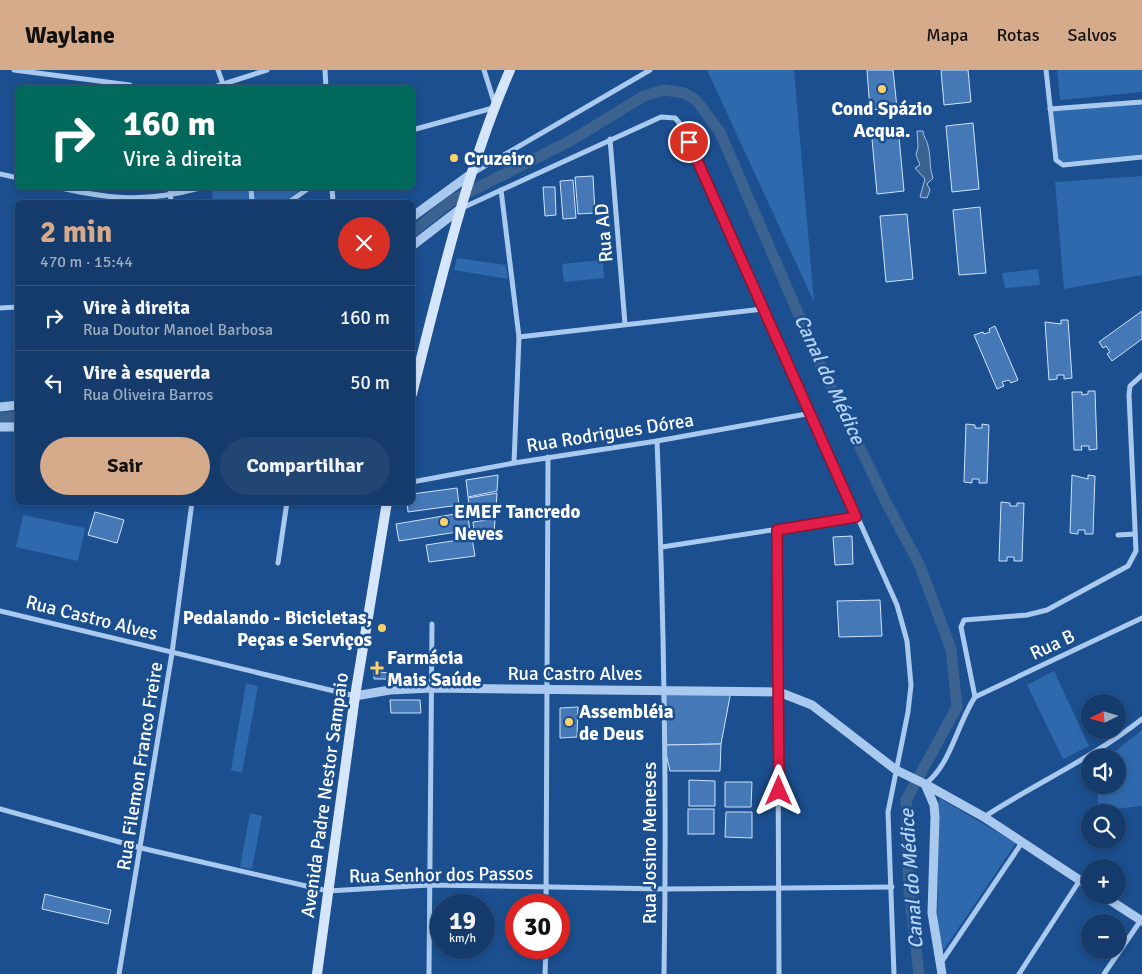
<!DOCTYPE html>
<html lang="pt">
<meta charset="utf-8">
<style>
:root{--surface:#143b6b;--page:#214673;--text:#f1f3f6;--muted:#9dadc1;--line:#33557e;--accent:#d6ab8b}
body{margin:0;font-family:Signika,sans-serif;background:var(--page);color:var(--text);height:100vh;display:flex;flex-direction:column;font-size:19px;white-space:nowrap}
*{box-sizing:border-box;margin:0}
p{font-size:16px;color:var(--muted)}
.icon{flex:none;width:28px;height:28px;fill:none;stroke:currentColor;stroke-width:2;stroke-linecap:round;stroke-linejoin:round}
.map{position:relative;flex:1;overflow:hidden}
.panel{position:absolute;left:15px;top:130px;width:400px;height:305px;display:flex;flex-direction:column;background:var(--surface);border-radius:8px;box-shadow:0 2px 8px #0003,0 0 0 1px var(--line)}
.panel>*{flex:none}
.banner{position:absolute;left:15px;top:15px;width:400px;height:105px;border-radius:8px;box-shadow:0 2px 8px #0003,0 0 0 1px var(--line);background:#00695c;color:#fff;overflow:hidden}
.needle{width:32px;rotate:265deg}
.tools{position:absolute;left:1081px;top:624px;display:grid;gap:10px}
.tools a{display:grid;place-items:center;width:45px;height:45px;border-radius:50%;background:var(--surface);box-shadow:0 2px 8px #0003,0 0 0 1px var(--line);font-size:25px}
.speed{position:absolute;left:430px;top:824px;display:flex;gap:10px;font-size:25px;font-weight:700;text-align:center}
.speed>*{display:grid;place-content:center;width:65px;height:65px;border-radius:50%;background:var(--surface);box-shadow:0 2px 8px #0003,0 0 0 1px var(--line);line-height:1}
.speed small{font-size:12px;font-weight:400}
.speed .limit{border:8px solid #d22;background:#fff;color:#111}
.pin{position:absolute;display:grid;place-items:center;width:42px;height:42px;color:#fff;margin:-21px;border:2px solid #fff;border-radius:50%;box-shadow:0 1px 5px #0007}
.me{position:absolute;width:55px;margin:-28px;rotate:0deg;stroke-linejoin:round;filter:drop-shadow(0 0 4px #0008)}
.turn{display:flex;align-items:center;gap:18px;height:105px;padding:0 25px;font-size:22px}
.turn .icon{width:65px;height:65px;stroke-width:2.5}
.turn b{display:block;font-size:35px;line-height:42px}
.round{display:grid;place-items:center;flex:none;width:52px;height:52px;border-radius:26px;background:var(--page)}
.overview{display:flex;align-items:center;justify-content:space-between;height:85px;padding:0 25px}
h1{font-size:30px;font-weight:700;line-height:38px;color:var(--accent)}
.action{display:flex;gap:10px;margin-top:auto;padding:10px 25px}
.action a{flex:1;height:58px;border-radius:30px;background:var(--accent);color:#111;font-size:20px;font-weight:700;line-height:58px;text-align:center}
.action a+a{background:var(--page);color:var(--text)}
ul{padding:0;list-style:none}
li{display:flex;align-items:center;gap:15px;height:65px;padding:0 25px;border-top:1px solid var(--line)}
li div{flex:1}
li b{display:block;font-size:19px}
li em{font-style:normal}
header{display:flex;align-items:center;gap:30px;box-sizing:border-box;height:70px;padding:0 25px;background:var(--accent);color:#111}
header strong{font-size:24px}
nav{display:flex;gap:28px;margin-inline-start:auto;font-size:18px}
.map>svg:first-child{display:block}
.green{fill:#2e69ad}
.water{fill:#3c6290;stroke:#9cc4f0}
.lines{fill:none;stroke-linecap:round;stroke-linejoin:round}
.canal{stroke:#3c6290;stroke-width:11}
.building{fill:#4478b7;stroke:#cfe3fa}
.minor{stroke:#a9c9ee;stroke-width:5}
.tertiary{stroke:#a9c9ee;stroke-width:9}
.secondary{stroke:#d6e6fa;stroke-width:10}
.route-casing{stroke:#92132f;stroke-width:12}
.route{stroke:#e11d48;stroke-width:9}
.poi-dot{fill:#ffd166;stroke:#1b4f8f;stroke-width:2}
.labels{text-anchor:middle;stroke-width:5;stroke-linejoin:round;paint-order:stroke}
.poi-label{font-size:19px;font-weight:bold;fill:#fff;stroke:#1b4f8f;text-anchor:start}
.street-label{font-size:19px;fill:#fff;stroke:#1b4f8f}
.water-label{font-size:20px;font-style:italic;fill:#b5d3f5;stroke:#1b4f8f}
</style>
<header>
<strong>Waylane</strong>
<nav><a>Mapa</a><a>Rotas</a><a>Salvos</a></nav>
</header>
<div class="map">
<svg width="1142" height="904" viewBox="0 0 1142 904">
<rect width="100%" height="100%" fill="#1b4f8f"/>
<g class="green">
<polygon points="707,0 794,0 814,232"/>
<polygon points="1057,0 1142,0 1142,22 1060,30"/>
<polygon points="1142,34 1142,84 1064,92 1058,88 1053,41"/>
<polygon points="1142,106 1142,205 1064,219 1055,112"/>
<polygon points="224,118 304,118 283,132 213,132 212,121"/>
<polygon points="457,188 506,195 508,209 454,200"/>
<polygon points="603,190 604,208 564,212 562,194"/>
<polygon points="1038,199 1040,215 1005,218 1002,203"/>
<polygon points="23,445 85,458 78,491 16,477"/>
<polygon points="1054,601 1089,676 1063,689 1027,615"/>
<polygon points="246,613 258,616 242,703 231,700"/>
<polygon points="1142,660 1142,736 1098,741 1098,715 1118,715 1118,688 1108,687"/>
<polygon points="939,728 1016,773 941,884 937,863"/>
<polygon points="250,743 262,746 252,799 240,797"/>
</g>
<path class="water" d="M 917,61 L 923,61 C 924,68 927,70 928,76 C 931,86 929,97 933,108 L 927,114 L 930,120 L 927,128 L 920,127 L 925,109 L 915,98 L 920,95 L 916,85 L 918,77 Z"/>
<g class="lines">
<g class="canal">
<polyline points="412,162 453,130 570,71 644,26 664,20 684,23 696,30 720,62 819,292 886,432 920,496 951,579 957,637 906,730 909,820 919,904"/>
<polyline points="0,348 18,347"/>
</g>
</g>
<g class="building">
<polygon points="867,0 893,0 897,38 870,40"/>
<polygon points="941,0 968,0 971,32 944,35"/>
<polygon points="973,53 979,119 952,122 946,56"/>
<polygon points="898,56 904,121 877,124 871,58"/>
<polygon points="593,106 595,143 578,144 575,107"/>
<polygon points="573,110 576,148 563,149 560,111"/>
<polygon points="543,117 555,117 556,145 545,146"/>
<polygon points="980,137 986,203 959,205 953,140"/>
<polygon points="907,144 913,209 886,212 880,146"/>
<polygon points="1142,241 1142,269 1112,291 1107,284 1110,282 1106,276 1103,278 1099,272"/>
<polygon points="1061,250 1068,250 1072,308 1064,309 1064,305 1057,305 1057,309 1049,310 1045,252 1061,254"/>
<polygon points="995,256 1018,310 1011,313 1009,310 1002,312 1004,316 997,319 974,265 983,262 984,264 990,262 989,259"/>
<polygon points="1088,321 1095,321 1097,379 1089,380 1089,376 1081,376 1082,380 1074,380 1072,322 1082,322 1082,325 1088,324"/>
<polygon points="966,354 975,355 975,358 982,358 982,354 989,355 987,413 979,413 979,409 972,409 972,413 964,412"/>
<polygon points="498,405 497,421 468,427 466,410"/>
<polygon points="1072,405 1088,409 1088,405 1095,406 1093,464 1085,464 1085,460 1078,460 1078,464 1070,463"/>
<polygon points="457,418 459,435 408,442 407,432 412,432 412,424"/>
<polygon points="497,423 496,439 471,444 468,428"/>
<polygon points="1001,432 1010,433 1010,436 1017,436 1017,433 1024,433 1022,491 1014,491 1014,487 1007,487 1007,491 999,491"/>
<polygon points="95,442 124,450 117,473 88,465"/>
<polygon points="467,442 470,460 399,471 396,454"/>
<polygon points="495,449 494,465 475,469 473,452"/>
<polygon points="852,466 853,494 835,495 833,467"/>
<polygon points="472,468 475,486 429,492 426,475"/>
<polygon points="880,530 882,566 839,567 837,531"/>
<polygon points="374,594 380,594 380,602 389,603 389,609 374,609"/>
<polygon points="662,620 731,621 721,674 664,675"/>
<polygon points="390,630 420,630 421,643 391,643"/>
<polygon points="578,637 577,667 560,668 560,638"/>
<polygon points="721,674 720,701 670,701 664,675"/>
<polygon points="689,710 715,711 715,736 689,736"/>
<polygon points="725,712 752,712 751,737 725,737"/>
<rect x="688" y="739" width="26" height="25"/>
<polygon points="726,742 752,742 752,768 725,767"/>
<polygon points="45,824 111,840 108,854 42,839"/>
</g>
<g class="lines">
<g class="minor">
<polyline points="14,0 130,15"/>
<polyline points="218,0 223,14"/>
<polyline points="325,0 326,18"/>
<polyline points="484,0 495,35"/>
<polyline points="1046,0 1056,90 1063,95 1142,87"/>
<polyline points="211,18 267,0"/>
<polyline points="1050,39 1142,32"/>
<polyline points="412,60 493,38"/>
<polyline points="610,69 625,254"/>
<polyline points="473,103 650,0"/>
<polyline points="0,104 18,108"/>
<path d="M 61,118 C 114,130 147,132 200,118"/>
<polyline points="170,118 171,132"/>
<polyline points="251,118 252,132"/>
<polyline points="332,118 333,132"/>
<polyline points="501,120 519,267 514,393"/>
<polyline points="289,132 309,118"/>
<polyline points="462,138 661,47 675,48 682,56 897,535 907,571 911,615 908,642 888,742 894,904"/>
<polyline points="0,238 18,237"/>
<polyline points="519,267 763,239"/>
<path d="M 657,371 C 664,549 667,727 664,904"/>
<polyline points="412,412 514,393 657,371 812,343"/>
<polyline points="777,460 779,904"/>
<polyline points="1118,465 1135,464"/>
<polyline points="662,477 856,447"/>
<polyline points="278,493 287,432"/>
<polyline points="0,541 355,626"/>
<polyline points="975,627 1142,548"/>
<path d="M 925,714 C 951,695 957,654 975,627 L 961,557 L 964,550 L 1027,545 L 1047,540 L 1128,496 L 1136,481 L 1129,325 L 1130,316 L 1142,305"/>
<polyline points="0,739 141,778 328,821 429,815 665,819 892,817"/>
<path d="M 984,747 C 1036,713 1093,688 1142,649"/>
<polyline points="546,835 548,387"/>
<polyline points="940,894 1023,771"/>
<polyline points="119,904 172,583 192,432"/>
<polyline points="429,904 432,554"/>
<polyline points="545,904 546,878"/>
<polyline points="1019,904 1080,810"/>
<polyline points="1104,904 1141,850"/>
</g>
<g class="tertiary">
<polyline points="412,147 471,104"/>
<polyline points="412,176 460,139"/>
<polyline points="0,337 18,335"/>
<polyline points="0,357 18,357"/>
<polyline points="355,626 390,620 432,618 779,622 812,635 896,700 925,714 984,747 1090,817"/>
<polyline points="925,714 934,735 935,747 932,843 942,904"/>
<polyline points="1102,825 1142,851"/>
</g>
<g class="secondary">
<path d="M 412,324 C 440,214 465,104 510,0"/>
<polyline points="317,904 355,626 387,432"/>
</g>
</g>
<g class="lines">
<g class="route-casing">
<polyline id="route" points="689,72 856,447 777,460 779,721"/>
</g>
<use href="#route" class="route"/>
</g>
<g class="poi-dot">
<circle cx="882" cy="19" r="5"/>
<circle cx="454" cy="88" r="5"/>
<circle cx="444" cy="452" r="5"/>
<circle cx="382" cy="558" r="5"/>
<path d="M374.5 590.5h5v5h5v5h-5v5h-5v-5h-5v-5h5z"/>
<circle cx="569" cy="652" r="5"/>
</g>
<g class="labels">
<g class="poi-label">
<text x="882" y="45" text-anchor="middle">Cond Spázio<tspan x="882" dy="22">Acqua.</tspan></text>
<text x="464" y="95">Cruzeiro</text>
<text x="454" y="448">EMEF Tancredo<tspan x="454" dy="22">Neves</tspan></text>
<text x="372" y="554" text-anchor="end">Pedalando - Bicicletas,<tspan x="372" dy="22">Peças e Serviços</tspan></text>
<text x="387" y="594">Farmácia<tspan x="387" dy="22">Mais Saúde</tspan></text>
<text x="579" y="648">Assembléia<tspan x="579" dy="22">de Deus</tspan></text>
</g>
<g class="street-label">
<text transform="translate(603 163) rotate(-95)" y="7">Rua AD</text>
<text transform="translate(610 362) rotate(-9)" y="7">Rua Rodrigues Dórea</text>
<text transform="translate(92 547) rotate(14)" y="7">Rua Castro Alves</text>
<text transform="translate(1052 574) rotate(-25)" y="7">Rua B</text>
<text x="575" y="610">Rua Castro Alves</text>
<text transform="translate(139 696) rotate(-81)" y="7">Rua Filemon Franco Freire</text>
<text transform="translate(324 725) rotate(-82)" y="7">Avenida Padre Nestor Sampaio</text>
<text transform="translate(649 773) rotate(-90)" y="7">Rua Josino Meneses</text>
<text transform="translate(441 804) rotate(-1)" y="7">Rua Senhor dos Passos</text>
</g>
<g class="water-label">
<text transform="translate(830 309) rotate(65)" y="7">Canal do Médice</text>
<text transform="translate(911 809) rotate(-94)" y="7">Canal do Médice</text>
</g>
</g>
</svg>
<div class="tools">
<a><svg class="needle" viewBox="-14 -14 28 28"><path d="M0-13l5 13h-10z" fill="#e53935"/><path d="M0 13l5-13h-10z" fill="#9dadc1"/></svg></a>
<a><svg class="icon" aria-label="sound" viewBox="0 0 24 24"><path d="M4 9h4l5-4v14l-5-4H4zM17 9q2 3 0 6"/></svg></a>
<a><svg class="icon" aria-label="search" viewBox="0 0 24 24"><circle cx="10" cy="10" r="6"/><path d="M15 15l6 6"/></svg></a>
<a>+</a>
<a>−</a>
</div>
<div class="speed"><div>19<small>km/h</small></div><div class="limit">30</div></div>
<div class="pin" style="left:689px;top:72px;background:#d93025"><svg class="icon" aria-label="arrive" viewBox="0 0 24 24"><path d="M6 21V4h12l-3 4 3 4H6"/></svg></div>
<svg class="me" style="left:779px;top:721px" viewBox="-20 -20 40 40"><path d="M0-17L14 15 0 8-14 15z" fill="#e11d48" stroke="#fff" stroke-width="4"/></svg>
<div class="banner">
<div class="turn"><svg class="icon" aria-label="right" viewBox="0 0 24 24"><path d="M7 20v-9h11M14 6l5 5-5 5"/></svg><div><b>160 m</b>Vire à direita</div></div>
</div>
<section class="panel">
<div class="overview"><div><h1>2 min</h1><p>470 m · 15:44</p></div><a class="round" style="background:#d93025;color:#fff"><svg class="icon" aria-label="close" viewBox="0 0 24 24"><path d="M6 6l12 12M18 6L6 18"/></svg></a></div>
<ul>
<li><svg class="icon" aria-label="right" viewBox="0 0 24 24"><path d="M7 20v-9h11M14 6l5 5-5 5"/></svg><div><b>Vire à direita</b><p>Rua Doutor Manoel Barbosa</p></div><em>160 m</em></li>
<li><svg class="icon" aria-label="left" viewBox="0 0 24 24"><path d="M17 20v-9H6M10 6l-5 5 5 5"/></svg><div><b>Vire à esquerda</b><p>Rua Oliveira Barros</p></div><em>50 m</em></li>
</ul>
<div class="action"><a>Sair</a><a>Compartilhar</a></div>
</section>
</div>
